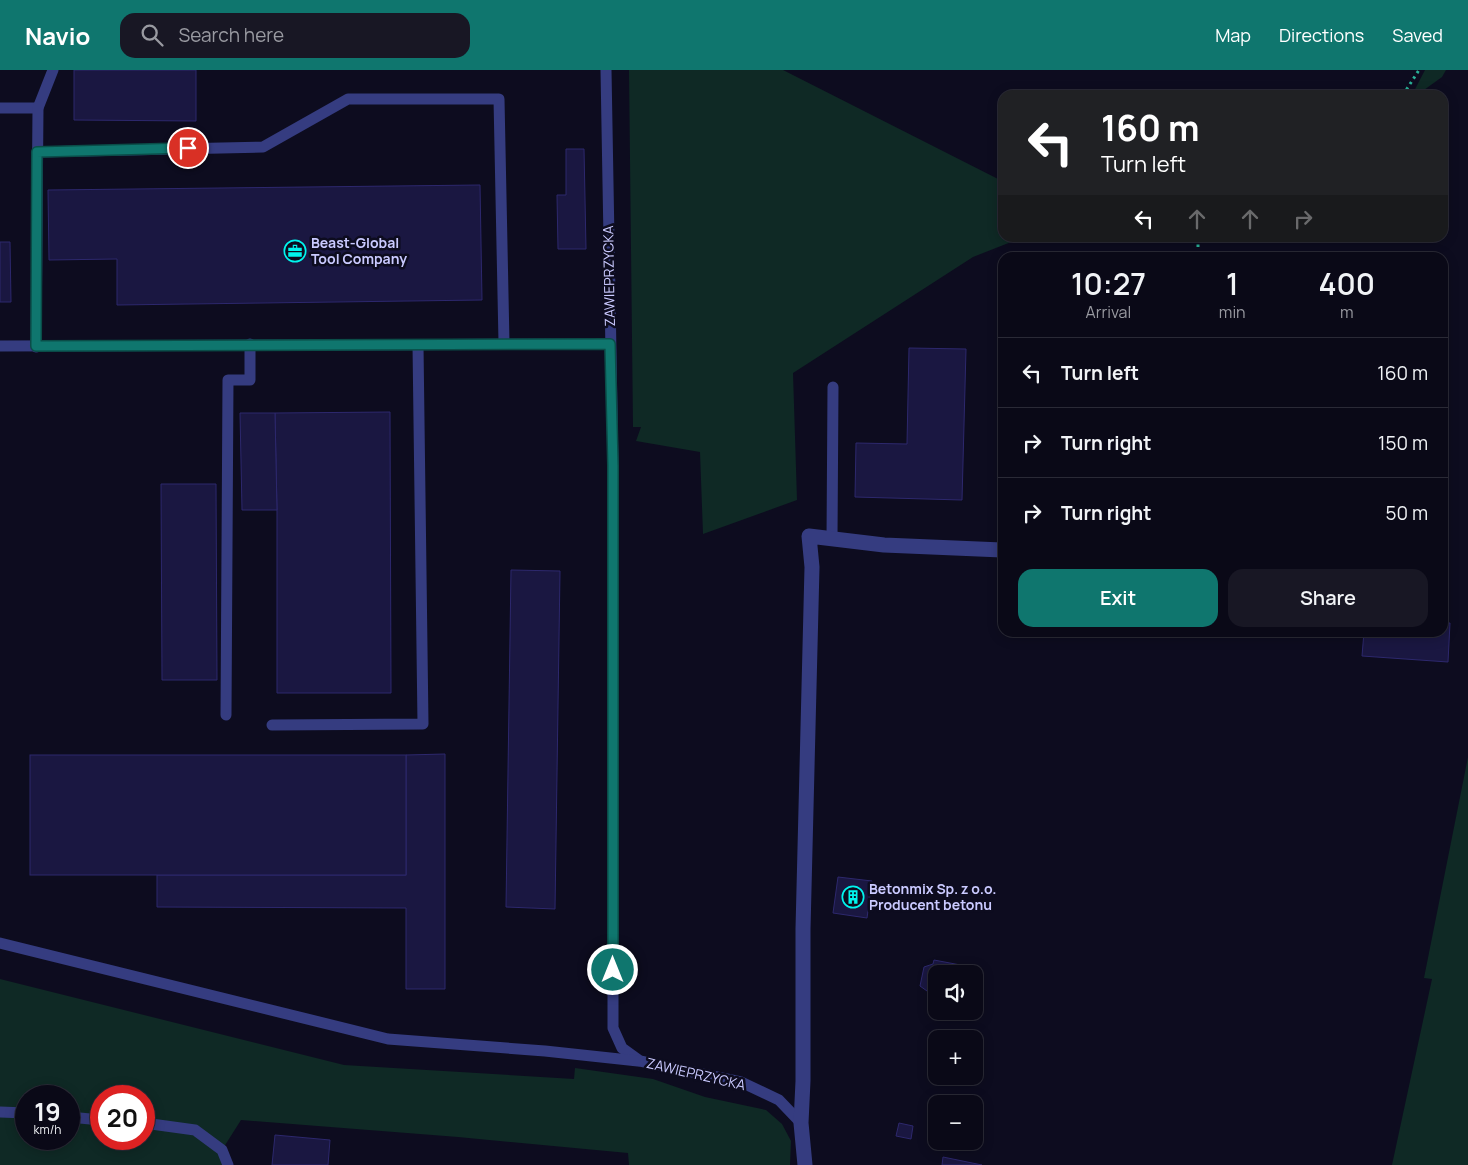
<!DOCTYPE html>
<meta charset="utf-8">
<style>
:root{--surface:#0a0917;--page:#181724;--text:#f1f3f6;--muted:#999aa1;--line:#2a2a36;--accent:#0f766e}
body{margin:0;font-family:Manrope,sans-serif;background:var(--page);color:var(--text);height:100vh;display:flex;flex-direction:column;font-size:19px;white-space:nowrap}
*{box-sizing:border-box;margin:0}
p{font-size:16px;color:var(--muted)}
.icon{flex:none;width:28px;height:28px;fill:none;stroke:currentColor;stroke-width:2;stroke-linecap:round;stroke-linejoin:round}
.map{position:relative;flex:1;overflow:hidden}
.side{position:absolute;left:998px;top:182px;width:450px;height:385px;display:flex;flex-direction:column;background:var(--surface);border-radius:15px;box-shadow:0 2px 12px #0003,0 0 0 1px var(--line)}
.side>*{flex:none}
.guide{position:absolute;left:998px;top:20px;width:450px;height:152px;border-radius:15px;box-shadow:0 2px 12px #0003,0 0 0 1px var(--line);background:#202124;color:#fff;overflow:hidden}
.fabs{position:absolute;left:928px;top:895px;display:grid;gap:10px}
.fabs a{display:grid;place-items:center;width:55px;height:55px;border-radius:10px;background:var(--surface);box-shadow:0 2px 12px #0003,0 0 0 1px var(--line);font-size:25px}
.speed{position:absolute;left:15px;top:1015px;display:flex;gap:10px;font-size:25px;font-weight:700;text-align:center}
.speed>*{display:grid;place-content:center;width:65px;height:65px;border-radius:50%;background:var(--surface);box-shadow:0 2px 12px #0003,0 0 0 1px var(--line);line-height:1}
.speed small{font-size:12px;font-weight:400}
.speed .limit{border:8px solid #d22;background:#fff;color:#111}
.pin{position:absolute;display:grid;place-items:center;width:42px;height:42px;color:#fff;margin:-21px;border:2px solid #fff;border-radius:50%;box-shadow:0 1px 5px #0007}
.me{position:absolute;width:55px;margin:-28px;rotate:0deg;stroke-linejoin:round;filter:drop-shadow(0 0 4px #0008)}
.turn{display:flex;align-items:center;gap:18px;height:105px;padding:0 20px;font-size:22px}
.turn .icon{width:65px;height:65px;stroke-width:2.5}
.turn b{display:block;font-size:35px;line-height:42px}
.lanes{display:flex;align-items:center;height:48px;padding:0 20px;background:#0003;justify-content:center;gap:25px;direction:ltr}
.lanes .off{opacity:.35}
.eta{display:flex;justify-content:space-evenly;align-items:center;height:85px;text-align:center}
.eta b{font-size:30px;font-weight:600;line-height:35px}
.primary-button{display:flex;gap:10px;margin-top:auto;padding:10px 20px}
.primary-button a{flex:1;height:58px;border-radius:15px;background:var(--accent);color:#fff;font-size:20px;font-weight:600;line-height:58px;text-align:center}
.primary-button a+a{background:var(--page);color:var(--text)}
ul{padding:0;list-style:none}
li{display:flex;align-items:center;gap:15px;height:70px;padding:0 20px;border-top:1px solid var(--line)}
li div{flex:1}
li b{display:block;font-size:19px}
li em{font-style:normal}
header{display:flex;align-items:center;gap:30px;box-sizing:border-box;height:70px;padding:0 25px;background:var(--accent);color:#fff}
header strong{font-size:24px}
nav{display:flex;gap:28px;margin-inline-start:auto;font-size:18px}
.search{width:350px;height:45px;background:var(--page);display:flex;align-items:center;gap:12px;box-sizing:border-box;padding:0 18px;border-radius:15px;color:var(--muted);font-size:19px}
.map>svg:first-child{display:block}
.green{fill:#0f2925;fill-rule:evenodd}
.building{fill:#1a1741;stroke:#2d286d}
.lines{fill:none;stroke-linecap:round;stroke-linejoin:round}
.path{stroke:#2ab399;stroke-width:3;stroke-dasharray:2.5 4;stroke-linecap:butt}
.lane{stroke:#353c80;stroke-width:11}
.street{stroke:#353c80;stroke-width:15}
.route-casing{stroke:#0a4d48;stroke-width:12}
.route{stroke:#0f766e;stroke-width:9}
.labels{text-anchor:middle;stroke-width:5;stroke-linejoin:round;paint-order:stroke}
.poi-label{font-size:14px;font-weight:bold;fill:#cacaff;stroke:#0d0c1f;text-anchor:start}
.street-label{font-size:14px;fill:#cacaff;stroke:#0d0c1f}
</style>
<header>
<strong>Navio</strong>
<div class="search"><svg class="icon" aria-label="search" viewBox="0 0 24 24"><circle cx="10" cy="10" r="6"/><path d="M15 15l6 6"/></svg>Search here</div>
<nav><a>Map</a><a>Directions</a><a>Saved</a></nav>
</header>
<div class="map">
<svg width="1468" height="1095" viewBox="0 0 1468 1095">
<rect width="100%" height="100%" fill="#0d0c1f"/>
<g class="green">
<polygon points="629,0 783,0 1002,111 1002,168 1021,168 973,187 793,303 797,430 703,464 700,382 636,371 641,357 633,357"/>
<polygon points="1425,0 1446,0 1442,7 1417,25 1412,25"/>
<polygon points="1468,687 1468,1095 1392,1095 1432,909 1424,908"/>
<path d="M 0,909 L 344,995 L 574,1009 L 575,998 L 653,1009 L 705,1027 L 766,1040 L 782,1054 L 791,1071 L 790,1095 L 629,1095 L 628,1083 L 458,1067 L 241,1050 L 222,1080 L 228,1095 L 0,1095 ZM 26,1026 L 69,1026 L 69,1069 L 26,1069 ZM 101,1026 L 144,1026 L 144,1069 L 101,1069 Z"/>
</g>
<g class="building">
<polygon points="74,0 196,0 196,51 74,50"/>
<polygon points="566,79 584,79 586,179 558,179 557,125 566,125"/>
<polygon points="480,115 482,230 117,235 117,189 49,190 48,120"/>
<polygon points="0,172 10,172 11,232 0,232"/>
<polygon points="909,278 966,279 962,430 855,427 856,373 907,374"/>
<polygon points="390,342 391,623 277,623 277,440 275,343"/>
<polygon points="240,343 275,343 277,440 242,440"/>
<polygon points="161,414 216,414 217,610 162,610"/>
<polygon points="511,500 560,501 555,839 506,837"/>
<polygon points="1442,553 1450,553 1448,592 1362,586 1364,562 1442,562"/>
<polygon points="445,684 445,919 406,919 406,838 157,837 157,805 406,805 406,685"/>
<rect x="30" y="685" width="376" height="120"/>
<polygon points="838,807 872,811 867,848 833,843"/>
<polygon points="934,890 971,897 970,904 936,904 936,923 927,921 920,916 924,897 933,894"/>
<polygon points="899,1053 913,1056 911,1069 896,1066"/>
<polygon points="275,1065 330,1070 328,1095 272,1095"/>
<polygon points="943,1087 982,1095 942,1095"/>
</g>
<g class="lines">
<g class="path">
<polyline points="1403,25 1419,0"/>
<polyline points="1198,168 1198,188"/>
</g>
<g class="lane">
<polyline points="606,0 613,396 613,958 622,978 640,991 741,1012 779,1030 801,1053"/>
<polyline points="0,38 38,38"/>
<polyline points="37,82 263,77 348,29 499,29 504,273"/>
<polyline points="0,276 610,274"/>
<polyline points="36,277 38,38 53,0"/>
<polyline points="832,469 833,317"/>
<polyline points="226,645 228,310 250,310 250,274"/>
<polyline points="272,655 423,654 418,275"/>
<polyline points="0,873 388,969 545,981 638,991"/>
<polyline points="0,1042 26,1043"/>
<polyline points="69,1047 101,1050"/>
<polyline points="144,1053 195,1060 222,1080 228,1095"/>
</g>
<polyline class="street" points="805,1095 801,1053 803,1011 803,859 812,497 809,466 884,475 1002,480"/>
</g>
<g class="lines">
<g class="route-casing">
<polyline id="route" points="188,78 37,82 36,276 610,274 613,396 613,900"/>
</g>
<use href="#route" class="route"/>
</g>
<defs>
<g id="office-ring" transform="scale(1.125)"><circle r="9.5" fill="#0d0c1f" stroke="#00f5ee" stroke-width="1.5"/><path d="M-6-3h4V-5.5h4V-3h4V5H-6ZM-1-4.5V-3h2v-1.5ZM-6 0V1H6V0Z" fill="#00f5ee"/></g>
<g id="building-ring" transform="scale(1.125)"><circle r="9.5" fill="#0d0c1f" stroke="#00f5ee" stroke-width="1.5"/><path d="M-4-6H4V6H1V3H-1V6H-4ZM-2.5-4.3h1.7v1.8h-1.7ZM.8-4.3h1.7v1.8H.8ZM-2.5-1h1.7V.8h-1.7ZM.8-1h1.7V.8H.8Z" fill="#00f5ee"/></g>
</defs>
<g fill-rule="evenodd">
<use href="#office-ring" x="295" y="181"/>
<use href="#building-ring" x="853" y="827"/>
</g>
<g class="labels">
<g class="poi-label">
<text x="311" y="178">Beast-Global<tspan x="311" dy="16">Tool Company</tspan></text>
<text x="869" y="824">Betonmix Sp. z o.o.<tspan x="869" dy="16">Producent betonu</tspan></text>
</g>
<g class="street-label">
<text transform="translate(609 206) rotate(-91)" y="5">ZAWIEPRZYCKA</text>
<text transform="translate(696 1004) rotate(13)" y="5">ZAWIEPRZYCKA</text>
</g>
</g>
</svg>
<div class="fabs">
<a><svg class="icon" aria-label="sound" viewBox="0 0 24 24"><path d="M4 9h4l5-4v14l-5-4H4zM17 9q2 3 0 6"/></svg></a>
<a>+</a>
<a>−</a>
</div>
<div class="speed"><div>19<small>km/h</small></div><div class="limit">20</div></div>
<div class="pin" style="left:188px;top:78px;background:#d93025"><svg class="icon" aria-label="arrive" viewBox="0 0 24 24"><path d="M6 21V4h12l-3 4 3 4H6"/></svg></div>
<svg class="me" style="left:613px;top:900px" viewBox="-20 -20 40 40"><circle r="17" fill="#0f766e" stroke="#fff" stroke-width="3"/><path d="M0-11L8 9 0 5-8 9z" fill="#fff"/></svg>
<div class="guide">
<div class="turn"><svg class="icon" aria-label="left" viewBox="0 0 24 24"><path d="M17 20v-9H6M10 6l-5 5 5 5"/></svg><div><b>160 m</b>Turn left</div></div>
<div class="lanes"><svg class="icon" aria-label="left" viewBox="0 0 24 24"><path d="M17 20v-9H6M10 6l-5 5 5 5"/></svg><svg class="icon off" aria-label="ahead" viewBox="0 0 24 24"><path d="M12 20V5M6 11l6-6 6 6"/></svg><svg class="icon off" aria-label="ahead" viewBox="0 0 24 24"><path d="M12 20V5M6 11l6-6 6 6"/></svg><svg class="icon off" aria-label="right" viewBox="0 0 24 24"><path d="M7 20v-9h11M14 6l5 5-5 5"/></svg></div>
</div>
<section class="side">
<div class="eta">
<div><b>10:27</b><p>Arrival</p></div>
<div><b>1</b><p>min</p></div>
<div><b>400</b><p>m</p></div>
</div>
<ul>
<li><svg class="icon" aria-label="left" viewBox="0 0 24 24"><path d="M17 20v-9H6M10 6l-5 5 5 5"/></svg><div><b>Turn left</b></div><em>160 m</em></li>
<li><svg class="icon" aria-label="right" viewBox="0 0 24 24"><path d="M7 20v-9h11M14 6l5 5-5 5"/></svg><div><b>Turn right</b></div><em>150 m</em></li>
<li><svg class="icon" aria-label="right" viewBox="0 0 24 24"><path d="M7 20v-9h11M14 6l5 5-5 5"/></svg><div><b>Turn right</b></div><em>50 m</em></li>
</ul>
<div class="primary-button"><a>Exit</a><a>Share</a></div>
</section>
</div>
